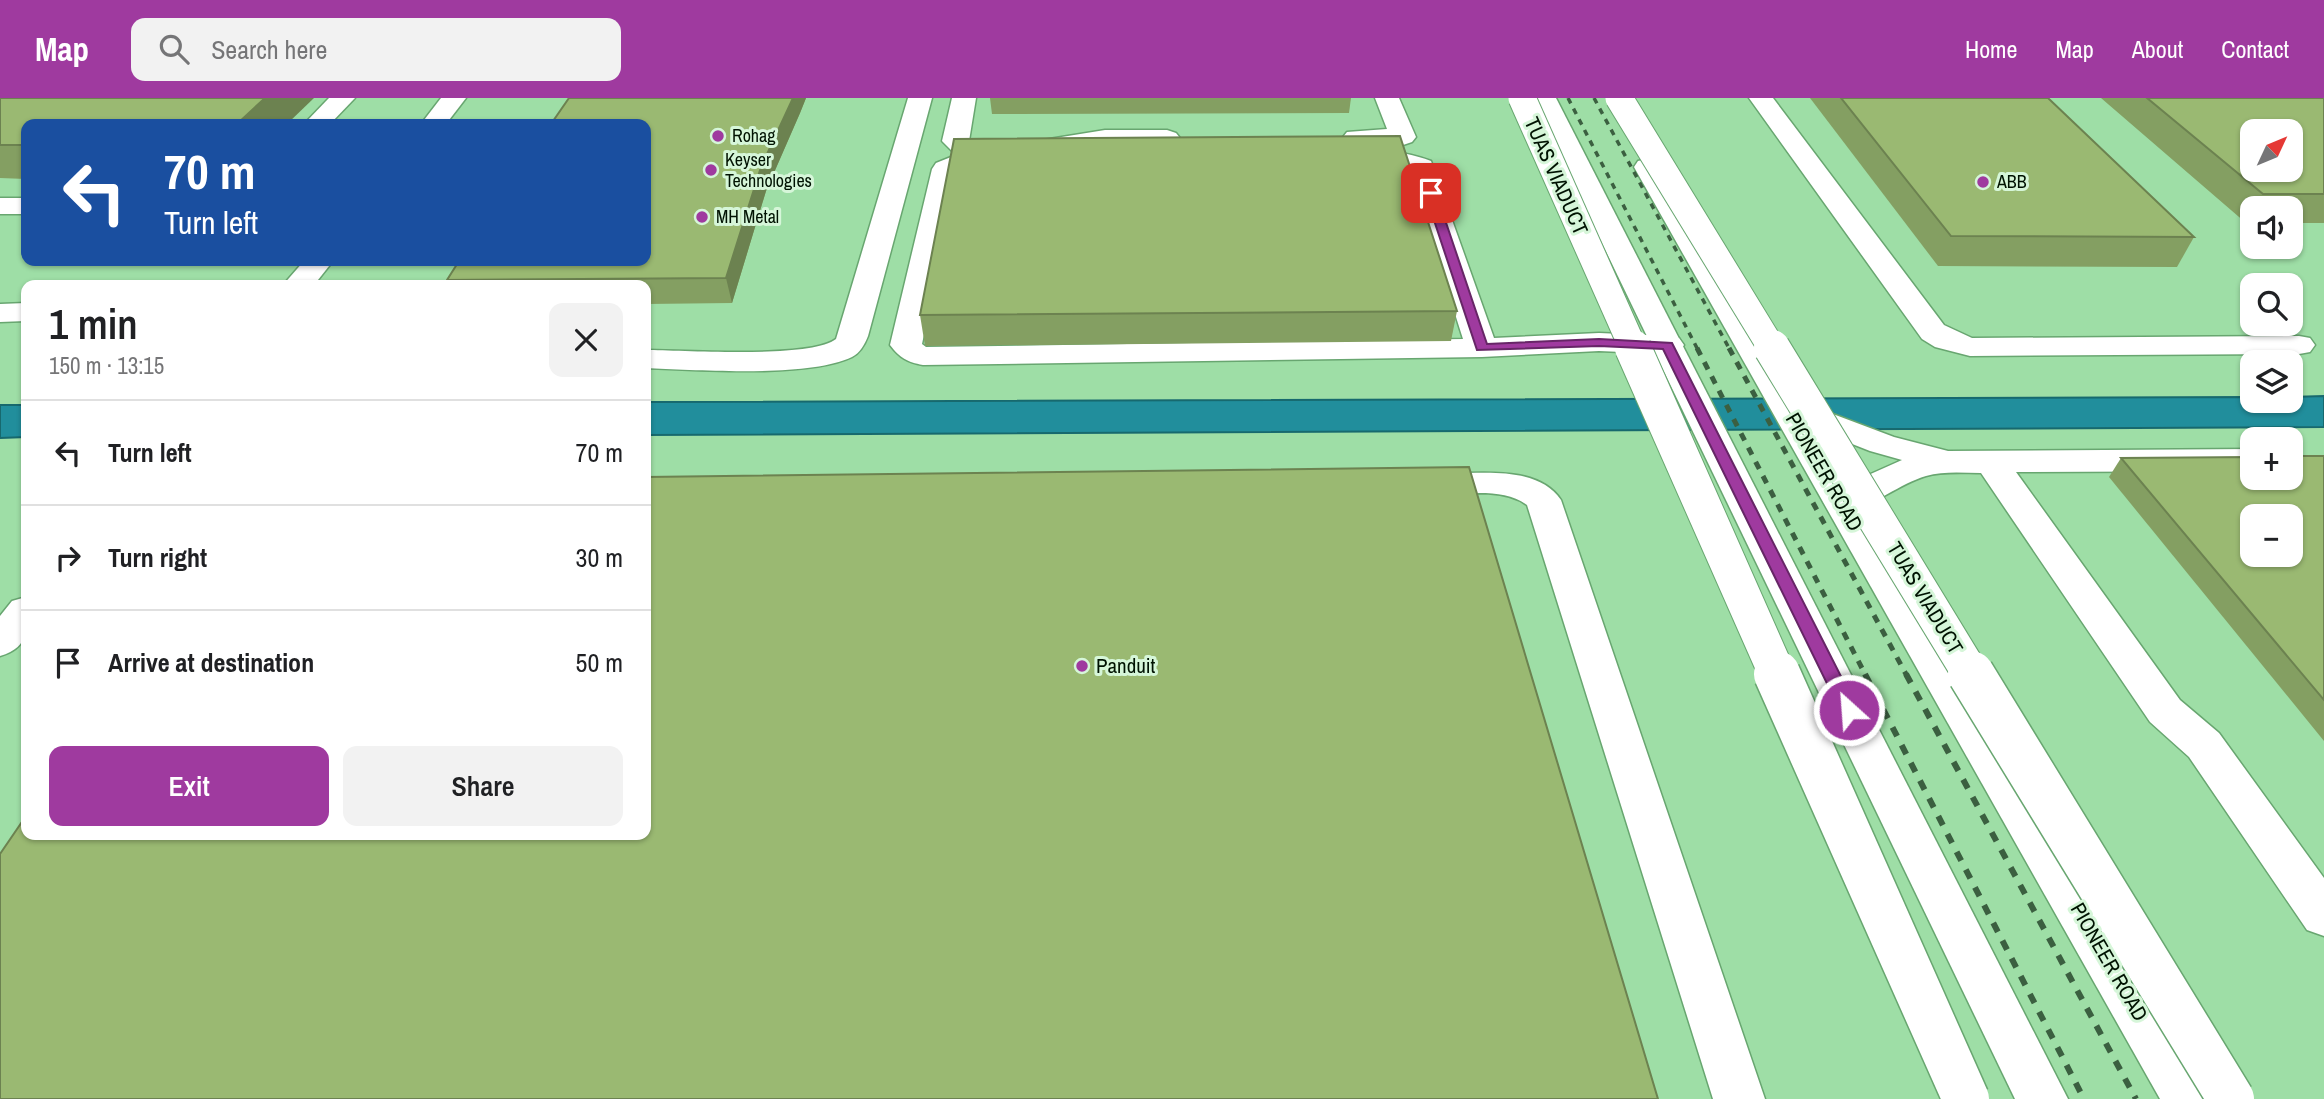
<!DOCTYPE html>
<meta charset="utf-8">
<style>
:root{--surface:#fff;--page:#f2f2f2;--text:#202124;--muted:#757577;--line:#e0e0e0;--accent:#9f3a9f}
body{margin:0;font-family:"Archivo Narrow",sans-serif;background:var(--page);color:var(--text);height:100vh;display:flex;flex-direction:column;font-size:26px;white-space:nowrap}
*{box-sizing:border-box;margin:0}
p{font-size:23px;color:var(--muted)}
.icon{flex:none;width:38px;height:38px;fill:none;stroke:currentColor;stroke-width:2;stroke-linecap:round;stroke-linejoin:round}
.map{position:relative;flex:1;overflow:hidden}
.drawer{position:absolute;left:21px;top:182px;width:630px;height:560px;display:flex;flex-direction:column;background:var(--surface);border-radius:14px;box-shadow:0 2px 5px #0004}
.drawer>*{flex:none}
.guide{position:absolute;left:21px;top:21px;width:630px;height:147px;border-radius:14px;box-shadow:0 2px 5px #0004;background:#1a4fa0;color:#fff;overflow:hidden}
.needle{width:46px;rotate:46deg}
.controls{position:absolute;left:2240px;top:21px;display:grid;gap:14px}
.controls a{display:grid;place-items:center;width:63px;height:63px;border-radius:14px;background:var(--surface);box-shadow:0 2px 5px #0004;font-size:35px}
.pin{position:absolute;display:grid;place-items:center;width:60px;height:60px;color:#fff;margin:-30px;border-radius:14px;box-shadow:0 4px 10px #0006}
.me{position:absolute;width:77px;margin:-38px;rotate:334deg;stroke-linejoin:round;filter:drop-shadow(0 0 5px #0008)}
.turn{display:flex;align-items:center;gap:24px;height:147px;padding:0 28px;font-size:32px}
.turn .icon{width:91px;height:91px;stroke-width:2.5}
.turn b{display:block;font-size:49px;line-height:60px}
.round{display:grid;place-items:center;flex:none;width:74px;height:74px;border-radius:14px;background:var(--page)}
.head{display:flex;align-items:center;justify-content:space-between;height:119px;padding:0 28px}
h1{font-size:42px;font-weight:600;line-height:52px}
.button{display:flex;gap:14px;margin-top:auto;padding:14px 28px}
.button a{flex:1;height:80px;border-radius:14px;background:var(--accent);color:#fff;font-size:28px;font-weight:600;line-height:80px;text-align:center}
.button a+a{background:var(--page);color:var(--text)}
ul{padding:0;list-style:none}
li{display:flex;align-items:center;gap:21px;height:105px;padding:0 28px;border-top:2px solid var(--line)}
li div{flex:1}
li b{display:block;font-size:26px}
li em{font-style:normal}
header{display:flex;align-items:center;gap:42px;box-sizing:border-box;height:98px;padding:0 35px;background:var(--accent);color:#fff}
header strong{font-size:33px}
nav{display:flex;gap:38px;margin-inline-start:auto;font-size:24px}
.search{width:490px;height:63px;background:var(--page);display:flex;align-items:center;gap:18px;box-sizing:border-box;padding:0 24px;border-radius:14px;color:var(--muted);font-size:26px}
.map>svg:first-child{display:block}
.water{fill:#218e9c;stroke:#17696e;stroke-width:2}
.lines{fill:none;stroke-linecap:round;stroke-linejoin:round}
.minor-casing{stroke:#68a670;stroke-width:3}
.major-casing{stroke:#68a670;stroke-width:3}
.minor{fill:#fff;fill-rule:evenodd}
.major{fill:#fff;fill-rule:evenodd}
.rail-far2{stroke:#3b5f40;stroke-width:3.5;stroke-dasharray:6 6;stroke-linecap:butt}
.rail-far1{stroke:#3b5f40;stroke-width:5;stroke-dasharray:8 8;stroke-linecap:butt}
.rail{stroke:#3b5f40;stroke-width:6;stroke-dasharray:10 10;stroke-linecap:butt}
.major-bridge-far2-casing{stroke:#68a670;stroke-width:29;stroke-linecap:butt}
.major-bridge-far1-casing{stroke:#68a670;stroke-width:38;stroke-linecap:butt}
.major-bridge-casing{stroke:#68a670;stroke-width:49;stroke-linecap:butt}
.major-bridge-far2{stroke:#fff;stroke-width:27}
.major-bridge-far1{stroke:#fff;stroke-width:36}
.major-bridge{stroke:#fff;stroke-width:46}
.wall{fill:#849f62}
.shaded-wall{fill:#6c8250}
.building{fill:#9ab972;stroke:#6c8250;stroke-width:2;fill-rule:evenodd}
.route{fill:#9f3a9f;stroke:#672667;stroke-width:2}
.poi-dot{fill:#9f3a9f;stroke:#d6f6d9;stroke-width:2.5}
.labels{text-anchor:middle;stroke-width:6;stroke-linejoin:round;paint-order:stroke}
.far-poi-label{font-size:18px;fill:#001202;stroke:#d6f6d9;text-anchor:start}
.street-label{font-size:21px;fill:#001202;stroke:#d6f6d9}
.poi-label{font-size:21px;fill:#001202;stroke:#d6f6d9;text-anchor:start}
</style>
<header>
<strong>Map</strong>
<div class="search"><svg class="icon" aria-label="search" viewBox="0 0 24 24"><circle cx="10" cy="10" r="6"/><path d="M15 15l6 6"/></svg>Search here</div>
<nav><a>Home</a><a>Map</a><a>About</a><a>Contact</a></nav>
</header>
<div class="map">
<svg width="2324" height="1001" viewBox="0 0 2324 1001">
<rect width="100%" height="100%" fill="#9edea6"/>
<g class="water">
<polygon points="2324,298 2324,329 646,337 646,304 2252,299 2252,303 2291,303 2291,299"/>
<polygon points="0,307 26,307 26,339 0,340"/>
</g>
<g class="lines">
<g class="minor-casing">
<g id="minor">
<polygon points="329,0 355,0 330,26 304,26"/>
<polygon points="441,0 466,0 446,26 421,26"/>
<path d="M 908,0 L 932,0 L 868,238 C 865,246 860,255 852,259 C 809,280 696,272 646,270 L 646,252 C 683,252 811,261 836,241 Z"/>
<path d="M 952,0 L 976,0 L 969,43 L 1005,45 L 1009,50 L 1003,56 L 1009,58 L 1013,63 L 1009,68 C 992,73 974,68 957,75 L 922,246 L 926,249 L 1463,241 L 1410,74 L 1401,70 L 1348,67 L 1344,62 L 1348,57 C 1375,50 1406,53 1431,63 L 1494,240 L 1599,235 L 1668,238 L 1679,240 L 1684,247 L 1679,254 L 1668,256 L 1599,253 L 1482,259 L 923,267 C 907,264 900,260 890,247 L 932,71 L 936,65 L 956,57 L 942,43 Z"/>
<polygon points="1375,0 1399,0 1416,39 1412,44 1403,47 1347,44 1343,39 1347,34 1387,31"/>
<polygon points="1749,0 1773,0 1944,227 1972,240 2299,238 2310,240 2315,247 2310,254 2299,256 1970,258 1935,249 1922,241"/>
<polygon points="1105,32 1167,32 1176,35 1180,40 1176,45 1167,48 1105,48 1052,55 1043,52 1039,47 1043,42"/>
<rect x="0" y="100" width="26" height="16"/>
<polygon points="304,163 333,163 314,187 283,187"/>
<polygon points="26,205 26,223 0,224 0,206"/>
<path d="M 1793,301 L 1894,339 L 1948,353 L 2252,351 L 2252,373 L 2016,374 L 2180,602 L 2219,635 L 2324,780 L 2324,838 L 2307,832 L 2189,659 L 2150,624 L 1981,375 C 1963,375 1943,373 1926,378 C 1894,387 1862,420 1828,411 L 1823,403 L 1828,395 L 1902,362 L 1870,353 L 1781,318 L 1776,311 L 1781,304 Z"/>
<path d="M 1468,375 C 1498,374 1542,373 1561,402 L 1765,1001 L 1713,1001 L 1527,407 C 1500,387 1452,398 1421,399 L 1409,396 L 1403,388 L 1409,380 L 1421,377 Z"/>
<path d="M 26,499 C 27,527 32,549 0,558 L 0,518 L 12,503 Z"/>
</g>
</g>
<g class="major-casing">
<g id="major">
<polygon points="1532,0 1556,0 2068,1001 2015,1001"/>
<polygon points="1647,61 1656,63 1660,69 2208,983 2215,1001 2160,1001 1634,69 1638,63"/>
</g>
</g>
<use href="#minor" class="minor"/>
<use href="#major" class="major"/>
<g class="rail-far2">
<polyline points="1568,0 1698,252"/>
<polyline points="1594,0 1730,252"/>
</g>
<g class="rail-far1">
<polyline points="1697,250 1866,578"/>
<polyline points="1729,250 1907,578"/>
</g>
<g class="rail">
<polyline points="1865,576 2084,1001"/>
<polyline points="1906,576 2136,1001"/>
</g>
<g class="major-bridge-far2-casing">
<g id="major-bridge-far2">
<polyline points="1522,0 1634,252"/>
<polyline points="1619,0 1773,252"/>
</g>
</g>
<g class="major-bridge-far1-casing">
<g id="major-bridge-far1">
<polyline points="1633,250 1778,578"/>
<polyline points="1772,250 1972,578"/>
</g>
</g>
<g class="major-bridge-casing">
<g id="major-bridge">
<polyline points="1777,576 1966,1001"/>
<polyline points="1971,576 2231,1001"/>
</g>
</g>
<use href="#major-bridge-far2" class="major-bridge-far2"/>
<use href="#major-bridge-far1" class="major-bridge-far1"/>
<use href="#major-bridge" class="major-bridge"/>
</g>
<g class="wall">
<polygon points="0,0 26,26 26,81 0,80"/>
<polygon points="569,0 806,0 800,15 766,93 732,205 646,206 646,187 449,187 447,182"/>
<polygon points="990,0 1351,0 1349,15 992,16"/>
<polygon points="1810,0 2048,0 2194,139 2177,169 1938,168"/>
<polygon points="2101,0 2324,0 2324,125 2291,125 2291,110 2252,110 2252,125 2246,125"/>
<polygon points="1457,213 1451,243 925,248 920,217"/>
<polygon points="2324,358 2324,643 2109,379 2121,360"/>
</g>
<g class="shaded-wall">
<polygon points="265,0 314,0 287,26 237,26"/>
<polygon points="793,0 806,0 800,15 766,93 732,205 726,180 761,69"/>
</g>
<g class="building">
<polygon points="0,0 265,0 237,26 26,26 26,47 0,47"/>
<polygon points="569,0 793,0 761,69 726,180 447,182 459,163 646,163 646,26 551,26"/>
<polygon points="1841,0 2048,0 2194,139 1951,138"/>
<path d="M 2147,0 L 2324,0 L 2324,96 L 2263,96 ZM 2252,33 L 2291,33 L 2291,72 L 2252,72 Z"/>
<polygon points="1400,38 1457,213 920,217 954,41"/>
<path d="M 2291,358 L 2324,358 L 2324,602 L 2121,360 L 2252,359 L 2252,380 L 2291,380 ZM 2252,418 L 2291,418 L 2291,457 L 2252,457 Z"/>
<polygon points="1469,369 1658,1001 0,1001 0,756 26,718 26,737 646,737 646,379"/>
</g>
<polygon class="route" points="1427,92 1436,95 1487,246 1599,241 1672,245 1858,612 1855,617 1843,617 1840,612 1663,251 1599,248 1477,252 1425,95"/>
<g class="poi-dot">
<circle cx="718" cy="38" r="7"/>
<circle cx="711" cy="72" r="7"/>
<circle cx="1983" cy="84" r="7"/>
<circle cx="702" cy="119" r="7"/>
<circle cx="1082" cy="568" r="7"/>
</g>
<g class="labels">
<g class="far-poi-label">
<text x="732" y="44">Rohag</text>
<text x="725" y="68">Keyser<tspan x="725" dy="21">Technologies</tspan></text>
<text x="1997" y="90">ABB</text>
<text x="716" y="125">MH Metal</text>
</g>
<g class="street-label">
<text transform="translate(1556 78) rotate(66)" y="7">TUAS VIADUCT</text>
<text transform="translate(1824 374) rotate(60)" y="7">PIONEER ROAD</text>
<text transform="translate(1925 500) rotate(59)" y="7">TUAS VIADUCT</text>
<text transform="translate(2109 864) rotate(60)" y="7">PIONEER ROAD</text>
</g>
<g class="poi-label">
<text x="1096" y="575">Panduit</text>
</g>
</g>
</svg>
<div class="controls">
<a><svg class="needle" viewBox="-14 -14 28 28"><path d="M0-13l5 13h-10z" fill="#e53935"/><path d="M0 13l5-13h-10z" fill="#757577"/></svg></a>
<a><svg class="icon" aria-label="sound" viewBox="0 0 24 24"><path d="M4 9h4l5-4v14l-5-4H4zM17 9q2 3 0 6"/></svg></a>
<a><svg class="icon" aria-label="search" viewBox="0 0 24 24"><circle cx="10" cy="10" r="6"/><path d="M15 15l6 6"/></svg></a>
<a><svg class="icon" aria-label="layers" viewBox="0 0 24 24"><path d="M12 4l9 5-9 5-9-5zM3 14l9 5 9-5"/></svg></a>
<a>+</a>
<a>−</a>
</div>
<div class="pin" style="left:1431px;top:95px;background:#d93025"><svg class="icon" aria-label="arrive" viewBox="0 0 24 24"><path d="M6 21V4h12l-3 4 3 4H6"/></svg></div>
<svg class="me" style="left:1849px;top:612px" viewBox="-20 -20 40 40"><circle r="17" fill="#9f3a9f" stroke="#fff" stroke-width="3"/><path d="M0-11L8 9 0 5-8 9z" fill="#fff"/></svg>
<div class="guide">
<div class="turn"><svg class="icon" aria-label="left" viewBox="0 0 24 24"><path d="M17 20v-9H6M10 6l-5 5 5 5"/></svg><div><b>70 m</b>Turn left</div></div>
</div>
<section class="drawer">
<div class="head"><div><h1>1 min</h1><p>150 m · 13:15</p></div><a class="round"><svg class="icon" aria-label="close" viewBox="0 0 24 24"><path d="M6 6l12 12M18 6L6 18"/></svg></a></div>
<ul>
<li><svg class="icon" aria-label="left" viewBox="0 0 24 24"><path d="M17 20v-9H6M10 6l-5 5 5 5"/></svg><div><b>Turn left</b></div><em>70 m</em></li>
<li><svg class="icon" aria-label="right" viewBox="0 0 24 24"><path d="M7 20v-9h11M14 6l5 5-5 5"/></svg><div><b>Turn right</b></div><em>30 m</em></li>
<li><svg class="icon" aria-label="arrive" viewBox="0 0 24 24"><path d="M6 21V4h12l-3 4 3 4H6"/></svg><div><b>Arrive at destination</b></div><em>50 m</em></li>
</ul>
<div class="button"><a>Exit</a><a>Share</a></div>
</section>
</div>
